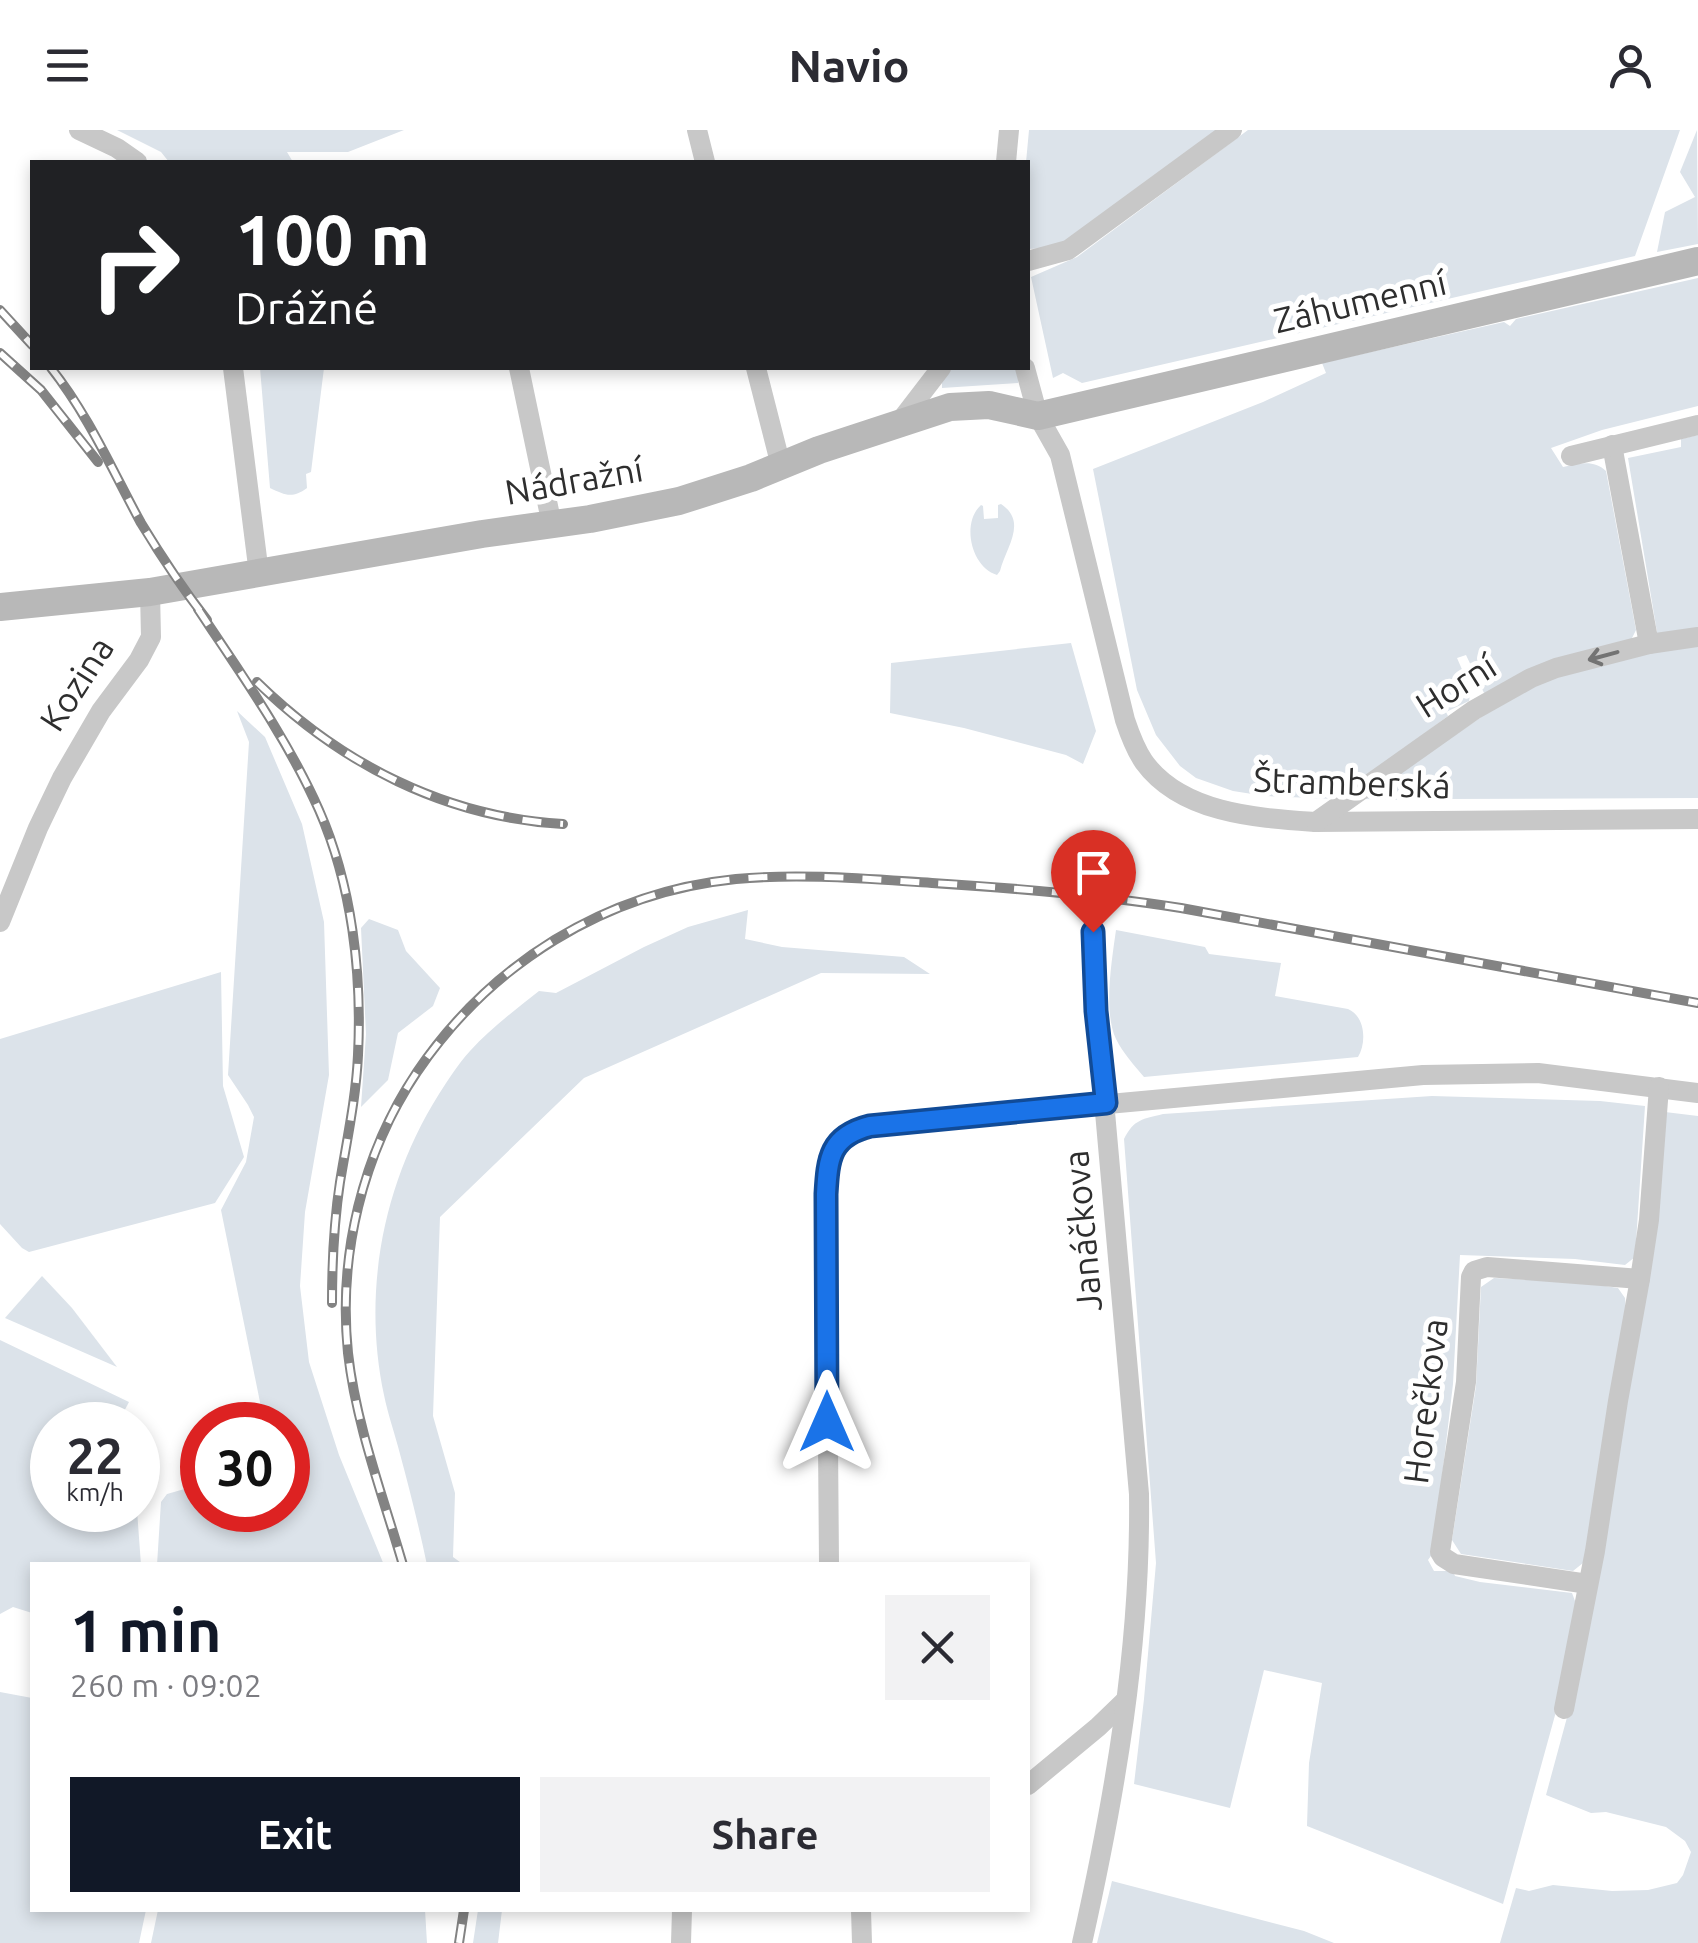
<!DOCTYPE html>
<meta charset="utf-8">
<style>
:root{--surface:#fff;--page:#f2f2f3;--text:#2b2b33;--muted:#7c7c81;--accent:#111827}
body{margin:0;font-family:Ubuntu,sans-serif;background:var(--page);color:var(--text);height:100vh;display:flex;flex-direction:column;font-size:38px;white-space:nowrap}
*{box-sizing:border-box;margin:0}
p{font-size:32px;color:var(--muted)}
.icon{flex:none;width:55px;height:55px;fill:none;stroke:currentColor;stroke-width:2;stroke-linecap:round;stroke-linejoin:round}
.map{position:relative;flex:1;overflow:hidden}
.drawer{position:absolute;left:30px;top:1432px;width:1000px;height:350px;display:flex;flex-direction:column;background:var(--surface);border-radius:0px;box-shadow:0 5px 15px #0003}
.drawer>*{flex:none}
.top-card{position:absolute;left:30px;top:30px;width:1000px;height:210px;border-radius:0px;box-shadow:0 5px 15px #0003;background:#202124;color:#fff;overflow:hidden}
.speed{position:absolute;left:30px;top:1272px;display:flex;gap:20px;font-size:50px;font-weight:700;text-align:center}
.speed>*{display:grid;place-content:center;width:130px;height:130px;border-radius:50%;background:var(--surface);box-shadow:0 5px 15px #0003;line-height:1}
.speed small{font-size:25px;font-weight:400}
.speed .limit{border:15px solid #d22;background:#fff;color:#111}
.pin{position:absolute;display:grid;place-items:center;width:85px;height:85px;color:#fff;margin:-102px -42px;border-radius:50% 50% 50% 0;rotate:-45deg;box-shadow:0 0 10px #0007}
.pin .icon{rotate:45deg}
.me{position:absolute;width:110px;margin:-55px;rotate:0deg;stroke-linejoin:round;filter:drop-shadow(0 0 8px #0008)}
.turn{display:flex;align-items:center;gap:35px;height:210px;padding:0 40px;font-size:45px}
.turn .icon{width:130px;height:130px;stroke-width:2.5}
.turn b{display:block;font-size:70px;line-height:85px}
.round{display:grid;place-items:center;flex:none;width:105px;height:105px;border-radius:0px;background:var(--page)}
.head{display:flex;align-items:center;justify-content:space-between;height:170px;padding:0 40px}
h1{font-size:60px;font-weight:700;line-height:75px;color:var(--accent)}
.primary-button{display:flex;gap:20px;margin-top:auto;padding:20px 40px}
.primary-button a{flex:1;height:115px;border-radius:0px;background:var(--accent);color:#fff;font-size:40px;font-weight:700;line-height:115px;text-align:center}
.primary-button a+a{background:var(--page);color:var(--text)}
header{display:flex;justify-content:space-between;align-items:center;height:130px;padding:0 40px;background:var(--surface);font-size:45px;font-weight:700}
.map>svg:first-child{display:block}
.green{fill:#dce3ea}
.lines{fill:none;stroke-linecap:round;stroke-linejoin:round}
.street{stroke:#c8c8c8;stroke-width:20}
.secondary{stroke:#b8b8b8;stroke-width:28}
.rail-casing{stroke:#838383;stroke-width:10}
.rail{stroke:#fff;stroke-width:6;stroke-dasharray:19;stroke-linecap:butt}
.oneway{stroke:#737373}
.route-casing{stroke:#114b97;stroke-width:25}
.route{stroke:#1a73e8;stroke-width:18}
.labels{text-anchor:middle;stroke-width:10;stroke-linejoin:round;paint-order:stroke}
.street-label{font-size:35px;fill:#2e2e2e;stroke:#fff}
</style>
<header><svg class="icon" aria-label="menu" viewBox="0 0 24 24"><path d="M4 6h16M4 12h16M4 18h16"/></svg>Navio<svg class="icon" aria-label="person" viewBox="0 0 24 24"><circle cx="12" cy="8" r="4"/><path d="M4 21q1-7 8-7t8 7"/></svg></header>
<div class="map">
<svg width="1698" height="1813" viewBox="0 0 1698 1813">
<rect width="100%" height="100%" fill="#fff"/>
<g class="green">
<polygon points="117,0 404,0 348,22 287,22 293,32 169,32 161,22"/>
<polygon points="1029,0 1223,0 1066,117 1028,119 1026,32"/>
<polygon points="1248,0 1680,0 1635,126 1082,253 1063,243 1053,248 1031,147 1077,127"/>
<polygon points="1697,0 1698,114 1657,122 1665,82 1695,67 1680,42"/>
<path d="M 1698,148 L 1698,276 L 1602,300 L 1551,318 L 1563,337 C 1579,334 1593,329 1606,341 L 1636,500 L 1631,510 L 1484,563 L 1466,525 L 1457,528 L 1471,560 L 1469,571 L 1446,582 L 1448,586 L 1336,669 L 1265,666 L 1233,661 L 1196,648 L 1180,636 L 1156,605 L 1137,560 L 1093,339 L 1263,272 L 1326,243 L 1322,233 L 1504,192 L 1510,196 L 1516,189 Z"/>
<path d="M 260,238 L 324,238 L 311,342 L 306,344 L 307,358 C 292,369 285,365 270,358 Z"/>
<polygon points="951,238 1015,238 1019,249 1018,253 942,258 942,252"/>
<polygon points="1698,305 1698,501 1658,508 1628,328 1681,317 1681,309"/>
<path d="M 1001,374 C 1028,392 1006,417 1000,441 L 997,445 C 971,437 961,393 981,375 L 983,376 L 984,389 L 998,388 L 998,375 Z"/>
<polygon points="1071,513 1096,601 1083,634 1066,625 964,598 890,583 891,533"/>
<polygon points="1698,513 1698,668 1440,669 1438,666 1406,666 1406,670 1361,669 1521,560 1566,542"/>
<polygon points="237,581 265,607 302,694 324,792 329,945 305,1082 300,1156 309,1232 339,1325 384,1435 157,1435 161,1372 167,1364 202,1354 202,1380 288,1380 288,1331 292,1329 288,1321 288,1295 270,1295 262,1282 221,1080 246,1032 254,987 248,975 228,945 249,612"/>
<path d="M 748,780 L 745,809 L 782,817 L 904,827 L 930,844 L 821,843 L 584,948 L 440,1087 L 433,1286 L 455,1363 L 453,1427 L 464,1435 L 427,1435 C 419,1397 410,1361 400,1324 C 395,1304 388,1285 384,1265 C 362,1162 383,1053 439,964 C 448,950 458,934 470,921 C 491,898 515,880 539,861 L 556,863 L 644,817 L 688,797 Z"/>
<polygon points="369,789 398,800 406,821 440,858 433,876 398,903 388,950 361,977 366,904 361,798"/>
<path d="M 1116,800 L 1205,817 L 1209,824 L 1281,833 L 1275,866 L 1348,879 C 1365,886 1367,912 1358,927 L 1144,947 C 1134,935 1123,923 1116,909 C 1103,882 1112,829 1116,800 Z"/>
<polygon points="221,842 223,956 244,1027 215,1073 29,1122 22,1118 0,1094 0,909"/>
<path d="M 1432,966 L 1600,971 L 1645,976 L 1635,1127 L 1625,1135 L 1575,1129 L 1460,1125 L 1453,1254 L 1433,1423 L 1428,1430 L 1434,1441 L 1453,1441 L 1455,1446 L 1480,1452 L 1572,1463 L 1578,1479 L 1557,1578 L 1503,1774 L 1307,1696 L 1309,1633 L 1322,1553 L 1264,1540 L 1230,1678 L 1134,1654 L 1144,1569 L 1156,1433 L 1124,1009 C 1134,989 1143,989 1163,984 Z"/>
<polygon points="1665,982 1698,986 1698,1813 1500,1813 1516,1758 1529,1761 1553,1755 1612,1761 1648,1760 1677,1753 1683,1745 1691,1722 1685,1711 1666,1697 1606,1682 1591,1683 1546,1665 1569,1580"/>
<polygon points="42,1146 72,1178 117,1237 5,1188"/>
<polygon points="1494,1148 1580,1152 1618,1158 1625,1168 1626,1180 1588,1429 1573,1441 1461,1424 1452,1410 1476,1256 1481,1157"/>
<polygon points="0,1210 129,1272 120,1289 131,1295 52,1295 52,1380 137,1380 141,1435 32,1435 32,1483 13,1477 0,1484"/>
<polygon points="0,1562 32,1568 32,1780 146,1780 139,1813 0,1813"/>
<polygon points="1112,1751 1304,1801 1334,1813 1097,1813"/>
<polygon points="158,1780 425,1780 427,1813 151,1813"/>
<polygon points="478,1780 502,1780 498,1813 473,1813"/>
</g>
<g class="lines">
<g class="street">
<polyline points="79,0 117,18 137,32"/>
<polyline points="697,0 705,32"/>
<polyline points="1006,32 1009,0"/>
<polyline points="1028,131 1068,120 1232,0"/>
<polyline points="233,238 259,444"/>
<polyline points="519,238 552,395"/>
<polyline points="756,238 781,336"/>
<path d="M 1025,238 L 1038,286 L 1060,325 L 1125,590 C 1130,605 1135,619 1144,632 C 1182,684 1258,688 1316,692 L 1698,689"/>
<polyline points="898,294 941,238"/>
<polyline points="1612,315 1649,514"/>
<polyline points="1571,326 1698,295"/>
<polyline points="1316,692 1474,580 1531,548 1556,538 1649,514 1698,507"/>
<polyline points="0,792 38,698 62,648 101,581 139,530 151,507 150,462"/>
<polyline points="829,1435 826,1064 828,1029 834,1017 849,1003 870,996 1423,945 1538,943 1698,963"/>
<polyline points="1588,1454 1454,1434 1443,1427 1440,1422 1466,1252 1471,1147 1474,1141 1487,1137 1640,1149"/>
<polyline points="1564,1579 1595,1421 1618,1271 1640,1149 1649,1090 1659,957"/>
<polyline points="1028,1655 1098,1597 1126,1570"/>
<polyline points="861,1780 862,1813"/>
<polyline points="681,1813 682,1780"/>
<path d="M 1082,1813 C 1115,1666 1141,1516 1139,1364 L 1096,881 L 1093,802"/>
</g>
<polyline class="secondary" points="0,477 150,462 482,404 590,389 679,371 751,348 819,320 950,277 989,275 1038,286 1698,131"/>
<g class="rail-casing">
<g id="rail">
<polyline points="0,180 32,215"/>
<polyline points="0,223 41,260 98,332"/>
<path d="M 51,238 C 89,286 112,340 141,393 C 161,426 183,459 207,490"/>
<path d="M 198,479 C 241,544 287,608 319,680 C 352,755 362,843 358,925 C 356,968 347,1009 340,1052 C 334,1092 332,1132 332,1173"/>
<path d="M 257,552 C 341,634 445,687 563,694"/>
<path d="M 403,1435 C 383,1366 356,1295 348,1223 C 338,1126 362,1024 417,942 C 490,834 605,762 736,749 C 801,743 868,749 932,753 C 1015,758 1099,765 1181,778 L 1698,873"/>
<polyline points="459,1813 464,1780"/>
</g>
</g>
<use href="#rail" class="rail"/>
</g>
<defs><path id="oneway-shaft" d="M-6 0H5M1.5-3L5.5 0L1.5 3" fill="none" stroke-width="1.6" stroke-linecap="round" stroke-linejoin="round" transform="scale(2.5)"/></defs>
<use class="oneway" href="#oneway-shaft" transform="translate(1603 526) rotate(165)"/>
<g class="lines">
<g class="route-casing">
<path id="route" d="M 827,1292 L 826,1064 C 828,1028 830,1006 870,996 L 1106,973 L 1096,881 L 1093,802"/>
</g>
<use href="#route" class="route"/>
</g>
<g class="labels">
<g class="street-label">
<text transform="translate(1360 172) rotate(-13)" y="12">Záhumenní</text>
<text transform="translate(574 351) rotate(-10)" y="12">Nádražní</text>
<text transform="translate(77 554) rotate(-57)" y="12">Kozina</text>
<text transform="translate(1456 556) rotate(-32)" y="12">Horní</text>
<text transform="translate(1352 653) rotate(2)" y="12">Štramberská</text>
<text transform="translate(1083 1101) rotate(-95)" y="12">Janáčkova</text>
<text transform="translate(1426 1271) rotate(-83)" y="12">Horečkova</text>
</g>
</g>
</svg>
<div class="speed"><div>22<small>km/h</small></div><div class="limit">30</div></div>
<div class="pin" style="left:1093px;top:802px;background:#d93025"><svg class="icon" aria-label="arrive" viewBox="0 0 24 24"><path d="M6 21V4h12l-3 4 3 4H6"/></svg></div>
<svg class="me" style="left:827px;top:1292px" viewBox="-20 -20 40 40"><path d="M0-17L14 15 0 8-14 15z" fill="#1a73e8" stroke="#fff" stroke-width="4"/></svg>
<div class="top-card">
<div class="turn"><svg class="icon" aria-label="right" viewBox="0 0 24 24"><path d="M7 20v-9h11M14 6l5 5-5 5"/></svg><div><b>100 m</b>Drážné</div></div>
</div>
<section class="drawer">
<div class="head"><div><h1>1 min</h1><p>260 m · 09:02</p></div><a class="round"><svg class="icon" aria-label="close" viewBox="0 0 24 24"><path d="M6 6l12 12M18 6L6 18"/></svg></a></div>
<div class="primary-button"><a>Exit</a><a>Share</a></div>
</section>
</div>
